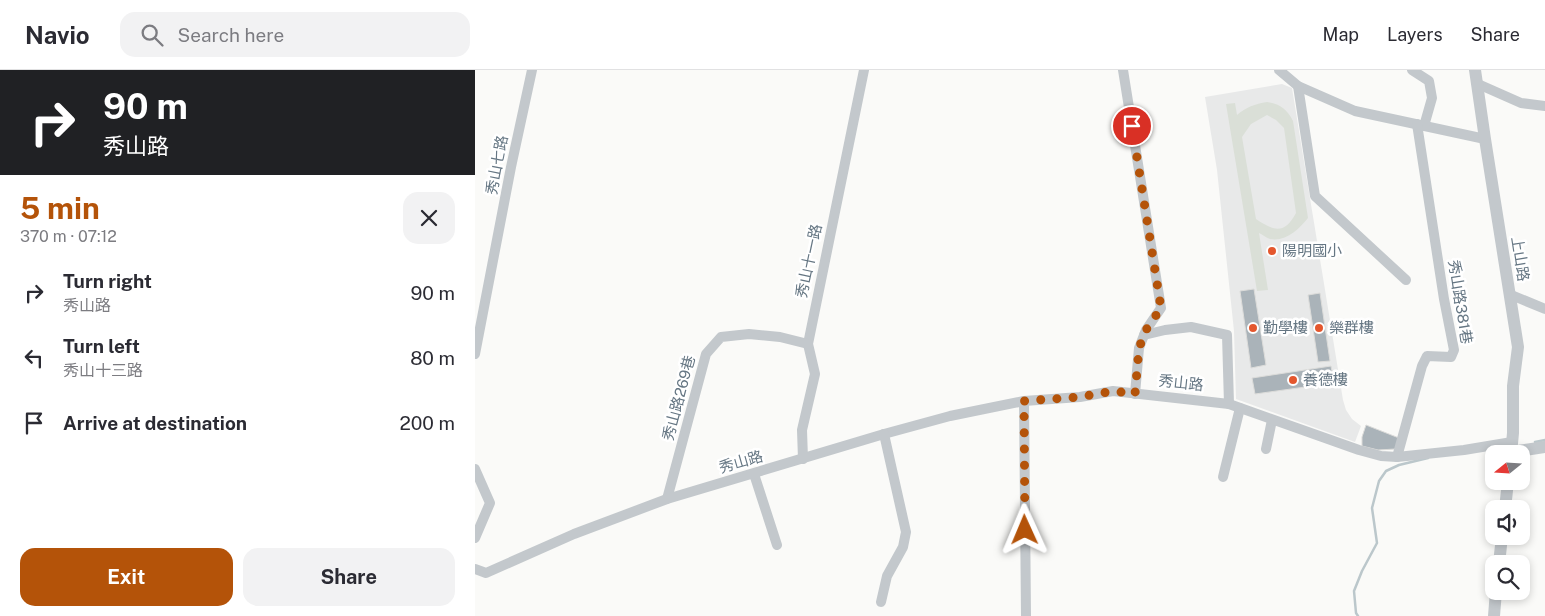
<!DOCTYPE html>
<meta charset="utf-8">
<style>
:root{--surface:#fff;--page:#f2f2f3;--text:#2b2b33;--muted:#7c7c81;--line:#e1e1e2;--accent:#b45309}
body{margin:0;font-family:"Public Sans","Noto Sans TC",sans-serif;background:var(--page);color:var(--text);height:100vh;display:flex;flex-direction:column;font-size:19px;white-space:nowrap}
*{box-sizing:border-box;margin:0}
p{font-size:16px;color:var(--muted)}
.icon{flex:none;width:28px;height:28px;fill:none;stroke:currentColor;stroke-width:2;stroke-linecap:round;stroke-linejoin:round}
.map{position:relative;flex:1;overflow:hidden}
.sheet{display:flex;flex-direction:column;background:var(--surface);width:475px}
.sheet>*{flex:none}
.top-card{background:#202124;color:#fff;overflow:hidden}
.needle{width:32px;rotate:252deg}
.buttons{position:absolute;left:1010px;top:375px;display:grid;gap:10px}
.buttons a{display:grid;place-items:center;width:45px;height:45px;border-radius:10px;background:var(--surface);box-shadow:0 2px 8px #0003;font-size:25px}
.pin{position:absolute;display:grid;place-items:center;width:42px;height:42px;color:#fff;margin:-21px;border:2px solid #fff;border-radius:50%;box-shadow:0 1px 5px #0007}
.me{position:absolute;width:55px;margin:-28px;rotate:359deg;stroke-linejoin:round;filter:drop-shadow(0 0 4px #0008)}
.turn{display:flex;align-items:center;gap:18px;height:105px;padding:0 20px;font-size:22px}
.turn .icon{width:65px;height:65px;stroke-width:2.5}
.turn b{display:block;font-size:35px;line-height:42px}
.round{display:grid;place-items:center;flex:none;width:52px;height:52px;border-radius:15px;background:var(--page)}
.head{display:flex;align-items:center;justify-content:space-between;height:85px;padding:0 20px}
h1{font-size:30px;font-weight:700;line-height:38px;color:var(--accent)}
.button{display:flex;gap:10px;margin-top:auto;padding:10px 20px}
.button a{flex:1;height:58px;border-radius:15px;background:var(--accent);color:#fff;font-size:20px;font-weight:700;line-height:58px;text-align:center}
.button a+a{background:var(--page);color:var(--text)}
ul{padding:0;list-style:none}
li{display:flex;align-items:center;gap:15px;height:65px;padding:0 20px}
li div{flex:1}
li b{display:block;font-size:19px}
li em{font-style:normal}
header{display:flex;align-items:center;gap:30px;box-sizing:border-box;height:70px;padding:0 25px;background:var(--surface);border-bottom:1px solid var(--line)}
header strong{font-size:24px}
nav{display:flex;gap:28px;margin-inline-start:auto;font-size:18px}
.search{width:350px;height:45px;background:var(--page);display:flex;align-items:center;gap:12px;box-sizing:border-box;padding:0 18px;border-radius:15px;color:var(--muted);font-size:19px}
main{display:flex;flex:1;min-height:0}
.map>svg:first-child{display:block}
.built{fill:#e8e9e9}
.green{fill:#dadfd7;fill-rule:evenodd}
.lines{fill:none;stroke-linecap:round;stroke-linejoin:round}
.stream{stroke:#bbc7cb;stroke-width:2.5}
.building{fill:#aab3b9;stroke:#dcdcda}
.minor{stroke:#c3c8cc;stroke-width:10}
.tertiary{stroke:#c3c8cc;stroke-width:12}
.route{stroke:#b45309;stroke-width:9;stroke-dasharray:0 16.2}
.poi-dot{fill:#e4572e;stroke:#fff;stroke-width:2}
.labels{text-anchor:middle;stroke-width:5;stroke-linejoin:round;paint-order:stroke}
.street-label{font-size:15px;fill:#657683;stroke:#fff}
.poi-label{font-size:15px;fill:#657683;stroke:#fff;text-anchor:start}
</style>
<header>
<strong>Navio</strong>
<div class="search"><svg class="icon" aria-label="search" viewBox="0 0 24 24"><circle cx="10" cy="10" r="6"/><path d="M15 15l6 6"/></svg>Search here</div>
<nav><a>Map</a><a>Layers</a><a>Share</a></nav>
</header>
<main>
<section class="sheet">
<div class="top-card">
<div class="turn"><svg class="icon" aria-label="right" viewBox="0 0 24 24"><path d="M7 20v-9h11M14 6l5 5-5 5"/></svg><div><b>90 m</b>秀山路</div></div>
</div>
<div class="head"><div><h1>5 min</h1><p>370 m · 07:12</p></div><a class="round"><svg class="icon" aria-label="close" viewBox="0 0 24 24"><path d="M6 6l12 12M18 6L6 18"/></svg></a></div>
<ul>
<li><svg class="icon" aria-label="right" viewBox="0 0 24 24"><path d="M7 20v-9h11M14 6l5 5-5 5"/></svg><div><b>Turn right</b><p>秀山路</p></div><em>90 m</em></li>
<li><svg class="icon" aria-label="left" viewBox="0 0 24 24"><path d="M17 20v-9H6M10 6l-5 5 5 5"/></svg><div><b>Turn left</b><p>秀山十三路</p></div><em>80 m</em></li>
<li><svg class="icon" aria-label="arrive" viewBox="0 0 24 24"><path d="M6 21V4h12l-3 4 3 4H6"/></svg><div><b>Arrive at destination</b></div><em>200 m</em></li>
</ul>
<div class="button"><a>Exit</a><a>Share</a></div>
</section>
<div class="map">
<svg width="1070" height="546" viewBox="0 0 1070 546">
<rect width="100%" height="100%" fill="#fafaf8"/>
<polygon class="built" points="807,14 817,18 868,330 871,340 877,349 886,356 880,372 761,329 759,261 742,100 730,27"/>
<path class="green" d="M 792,32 C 805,34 812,39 818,51 L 833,148 C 824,159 811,172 795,169 C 791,168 787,164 784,163 L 793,220 L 782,221 L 751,34 L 760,33 L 762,45 C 771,37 780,34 792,32 ZM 792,45 L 801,50 L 809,58 L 821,143 C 809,165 799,161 781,149 L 767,67 L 776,54 Z"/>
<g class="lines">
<g class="stream">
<polyline points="1060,372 1070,370"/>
<polyline points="883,546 881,543 879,521 887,501 902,473 897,438 904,411 911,401 924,395 953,388"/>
</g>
</g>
<g class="building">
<polygon points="779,219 791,295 776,298 765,221"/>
<polygon points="845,223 855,291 843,292 833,225"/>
<polygon points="856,296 859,313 780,324 777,308"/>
<polygon points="891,355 924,368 920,379 903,380 887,376 887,367"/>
</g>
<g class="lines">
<g class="minor">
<polyline points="648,0 686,238 671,260 664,278 660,324"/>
<polyline points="804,0 823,16 880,41 1010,69"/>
<polyline points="937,0 954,11 957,28 949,56"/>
<polyline points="1003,14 1046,33 1070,36"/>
<polyline points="823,16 840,126 931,210"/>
<polyline points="1034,224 1070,239"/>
<polyline points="669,265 690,260 716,257 752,265 754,334"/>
<polyline points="0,284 36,97 57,0"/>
<polyline points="549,331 551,546"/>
<polyline points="791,379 797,350"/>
<polyline points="922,387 947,296 952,286 976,287 979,280 969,229 942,54"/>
<polyline points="328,389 327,360 340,304 333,274 389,0"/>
<polyline points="0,399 15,433 0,468"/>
<polyline points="279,404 302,475"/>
<polyline points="748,407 765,338"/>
<polyline points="192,429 231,284 246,267 274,264 305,267 333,274"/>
<polyline points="0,499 11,503 99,464 192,429 409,364 475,346 549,331 605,327 638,321 754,334 884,380 906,386 922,387 989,380 1037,372"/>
<polyline points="406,532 412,506 428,477 431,462 409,364"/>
</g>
<g class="tertiary">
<polyline points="1000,0 1010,69 1043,277 1038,316 1038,363 1036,384"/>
<polyline points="1036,382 1070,377"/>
<polyline points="1030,439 1033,411"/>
<polyline points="1024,494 1027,466"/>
<polyline points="1019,546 1021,521"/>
</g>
</g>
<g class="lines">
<polyline class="route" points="550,460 549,331 605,327 638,321 660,324 664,278 671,260 686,238 657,56"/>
</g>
<g class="poi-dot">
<circle cx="797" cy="181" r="5"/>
<circle cx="778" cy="258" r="5"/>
<circle cx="844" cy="258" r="5"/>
<circle cx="818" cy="310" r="5"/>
</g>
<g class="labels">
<g class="street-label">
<text transform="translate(22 95) rotate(-79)" y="5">秀山七路</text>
<text transform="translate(1045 189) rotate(81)" y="5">上山路</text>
<text transform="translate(334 191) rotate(-78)" y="5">秀山十一路</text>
<text transform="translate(985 232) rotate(81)" y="5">秀山路381巷</text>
<text transform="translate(706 313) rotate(6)" y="5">秀山路</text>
<text transform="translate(204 328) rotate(-75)" y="5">秀山路269巷</text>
<text transform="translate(266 392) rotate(-16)" y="5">秀山路</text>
</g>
<g class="poi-label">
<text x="807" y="186">陽明國小</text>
<text x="788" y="263">勤學樓</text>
<text x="854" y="263">樂群樓</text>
<text x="828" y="315">養德樓</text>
</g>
</g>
</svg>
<div class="buttons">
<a><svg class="needle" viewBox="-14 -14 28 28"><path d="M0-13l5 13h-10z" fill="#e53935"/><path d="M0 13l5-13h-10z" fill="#7c7c81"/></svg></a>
<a><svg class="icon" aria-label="sound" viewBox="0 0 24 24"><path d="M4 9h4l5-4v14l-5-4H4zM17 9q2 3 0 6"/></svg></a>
<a><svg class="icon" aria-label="search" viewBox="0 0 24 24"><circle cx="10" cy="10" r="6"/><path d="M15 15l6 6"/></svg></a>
</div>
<div class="pin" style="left:657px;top:56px;background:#d93025"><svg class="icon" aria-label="arrive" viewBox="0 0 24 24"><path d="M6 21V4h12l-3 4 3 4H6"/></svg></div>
<svg class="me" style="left:550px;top:460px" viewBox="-20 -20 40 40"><path d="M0-17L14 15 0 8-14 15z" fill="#b45309" stroke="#fff" stroke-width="4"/></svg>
</div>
</main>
